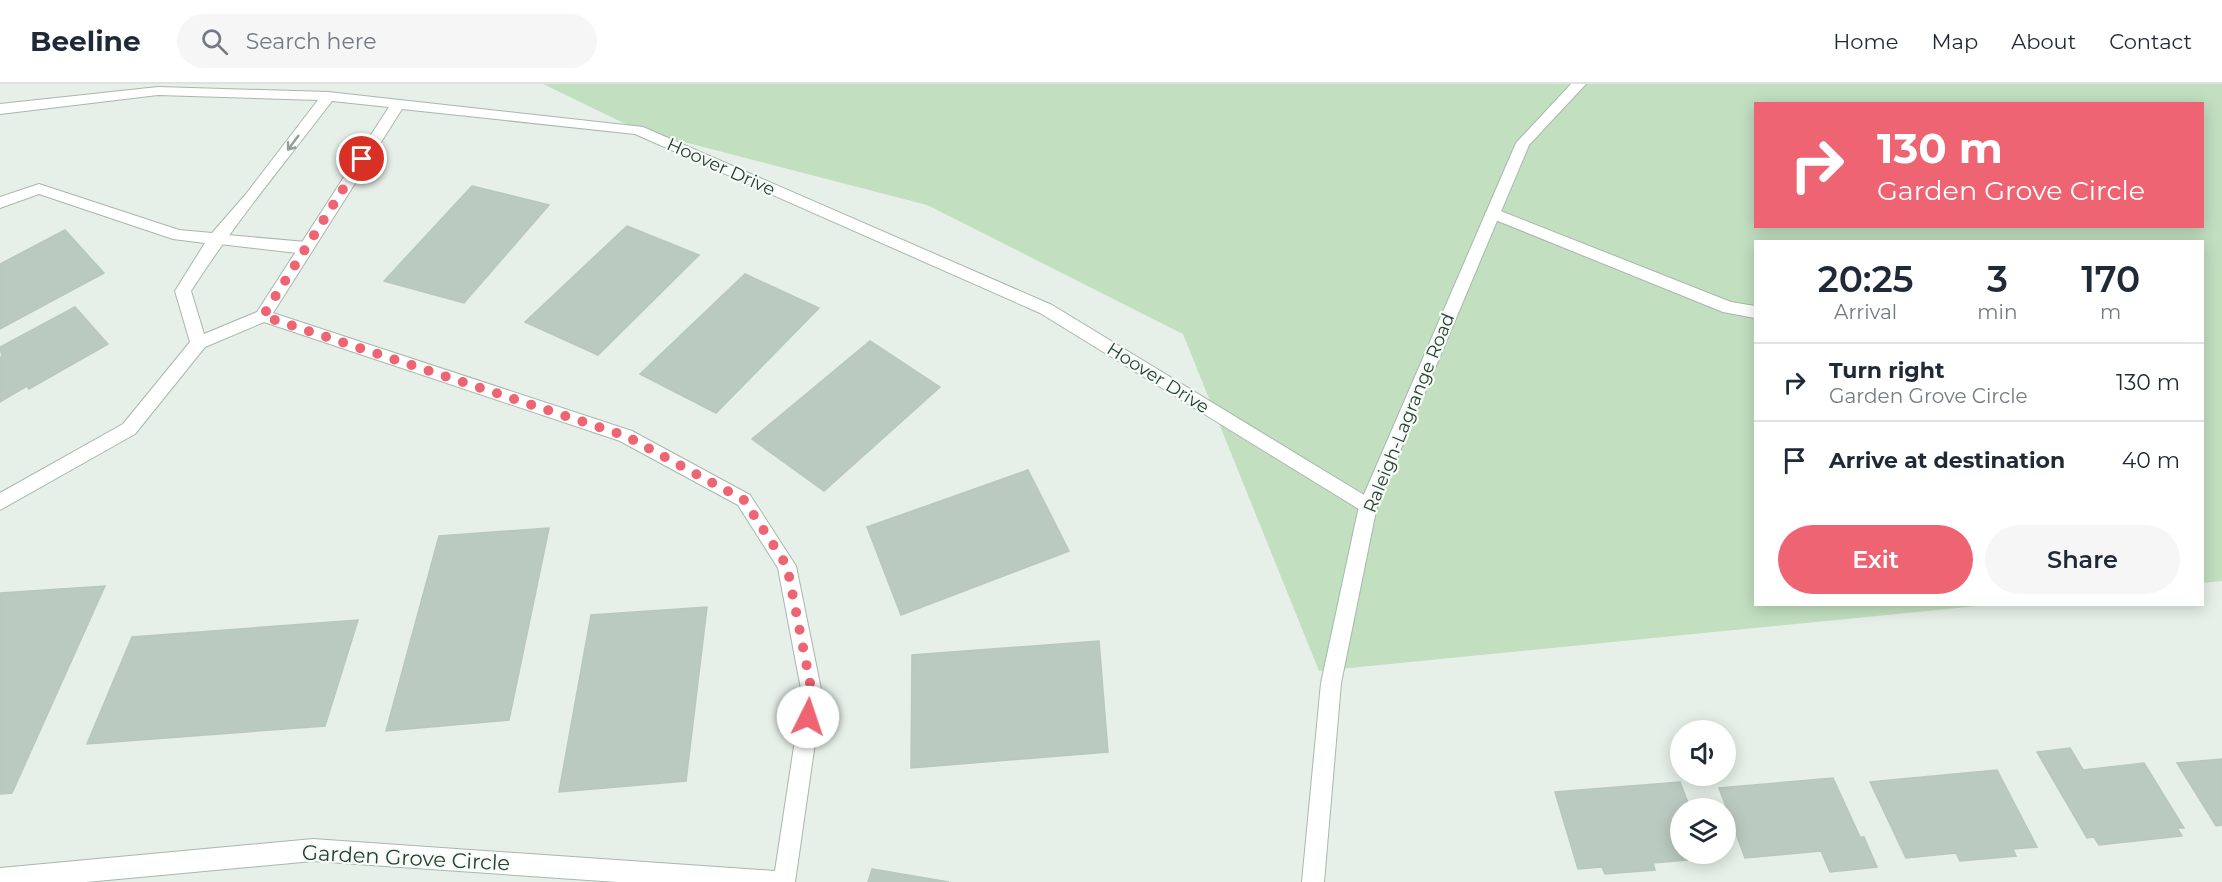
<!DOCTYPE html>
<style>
:root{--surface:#fff;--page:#f6f6f7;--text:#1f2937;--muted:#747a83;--line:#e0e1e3;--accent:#ef6472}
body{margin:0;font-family:Montserrat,sans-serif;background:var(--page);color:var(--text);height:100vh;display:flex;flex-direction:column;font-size:22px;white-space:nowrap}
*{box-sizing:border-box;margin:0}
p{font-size:20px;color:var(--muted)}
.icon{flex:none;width:33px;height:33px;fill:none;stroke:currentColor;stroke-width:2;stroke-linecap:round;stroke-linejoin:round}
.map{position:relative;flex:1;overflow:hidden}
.details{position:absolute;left:1754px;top:156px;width:450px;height:366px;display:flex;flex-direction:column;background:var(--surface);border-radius:0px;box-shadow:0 3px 15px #0003}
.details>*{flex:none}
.guide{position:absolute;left:1754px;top:18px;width:450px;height:126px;border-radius:0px;box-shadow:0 3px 15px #0003;background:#ef6472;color:#fff;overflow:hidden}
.tools{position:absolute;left:1670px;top:636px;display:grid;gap:12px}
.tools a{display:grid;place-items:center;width:66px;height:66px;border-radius:50%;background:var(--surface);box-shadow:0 3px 15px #0003;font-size:30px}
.pin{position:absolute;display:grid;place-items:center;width:51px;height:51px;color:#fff;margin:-26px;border:3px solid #fff;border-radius:50%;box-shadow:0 2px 6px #0007}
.me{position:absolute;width:66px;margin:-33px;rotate:4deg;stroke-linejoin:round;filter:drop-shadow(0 0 4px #0008)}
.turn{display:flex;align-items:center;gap:21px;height:126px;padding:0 24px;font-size:27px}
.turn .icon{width:78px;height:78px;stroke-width:2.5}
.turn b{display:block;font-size:42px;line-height:51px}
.eta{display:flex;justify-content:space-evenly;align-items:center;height:102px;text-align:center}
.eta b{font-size:36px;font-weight:600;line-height:42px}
.button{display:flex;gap:12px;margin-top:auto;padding:12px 24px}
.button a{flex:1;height:69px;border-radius:36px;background:var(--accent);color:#fff;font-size:24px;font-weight:600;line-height:69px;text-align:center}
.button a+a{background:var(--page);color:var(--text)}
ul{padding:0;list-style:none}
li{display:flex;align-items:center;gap:18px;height:78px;padding:0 24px;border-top:2px solid var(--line)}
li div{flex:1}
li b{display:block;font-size:22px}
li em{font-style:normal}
header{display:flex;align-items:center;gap:36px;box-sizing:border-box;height:84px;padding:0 30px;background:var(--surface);border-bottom:2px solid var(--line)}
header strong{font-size:28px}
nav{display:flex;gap:33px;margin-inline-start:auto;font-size:21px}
.search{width:420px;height:54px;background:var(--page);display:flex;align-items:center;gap:15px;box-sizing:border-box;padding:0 21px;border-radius:33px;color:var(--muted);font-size:22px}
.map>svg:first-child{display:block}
.green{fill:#c2dfc0;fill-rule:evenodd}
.building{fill:#bbcac0;stroke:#b8c8bc;stroke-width:1.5}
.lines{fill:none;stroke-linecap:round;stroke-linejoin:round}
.service-casing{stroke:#a8b7ad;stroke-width:2}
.minor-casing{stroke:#a8b7ad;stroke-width:2}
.secondary-casing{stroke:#a5baac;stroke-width:2}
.service{fill:#fff;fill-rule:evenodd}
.minor{fill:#fff;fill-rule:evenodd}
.secondary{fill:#fff;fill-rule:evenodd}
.oneway{stroke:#92a098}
.route{stroke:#ef6472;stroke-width:10;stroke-dasharray:0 18}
.labels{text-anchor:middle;stroke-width:4.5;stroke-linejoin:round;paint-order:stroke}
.street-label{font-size:18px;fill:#254130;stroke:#f7fbf8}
.near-street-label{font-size:21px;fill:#254130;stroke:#f7fbf8}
</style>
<header>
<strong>Beeline</strong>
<div class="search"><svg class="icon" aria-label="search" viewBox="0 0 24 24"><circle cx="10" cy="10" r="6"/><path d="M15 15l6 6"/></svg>Search here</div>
<nav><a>Home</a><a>Map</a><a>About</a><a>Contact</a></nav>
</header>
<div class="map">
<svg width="2222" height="798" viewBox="0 0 2222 798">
<rect width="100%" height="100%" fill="#e6efe8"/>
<path class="green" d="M 543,0 L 2222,0 L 2222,497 L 2202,499 L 2202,158 L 1755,158 L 1755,520 L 1988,521 L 1319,587 L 1183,250 L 927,121 L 638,46 ZM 1755,20 L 2202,20 L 2202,142 L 1755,142 Z"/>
<g class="building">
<polygon points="472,102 549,121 464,219 384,197"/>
<polygon points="627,142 699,171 598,271 525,238"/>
<polygon points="65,146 104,189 0,245 0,180"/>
<polygon points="745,190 819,224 716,329 640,290"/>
<polygon points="75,223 108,260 29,305 27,302 0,318 0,273 2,272 0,263"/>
<polygon points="870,257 940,303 824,407 752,355"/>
<polygon points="1028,386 1069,467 901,531 867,443"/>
<polygon points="549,444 509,636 386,647 439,452"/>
<polygon points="105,502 12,709 0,710 0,509"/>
<polygon points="707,523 686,697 559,708 591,531"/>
<polygon points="358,536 325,642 87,660 132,553"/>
<polygon points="1099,557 1108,668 911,684 912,571"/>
<polygon points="2070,664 2083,686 2144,679 2184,744 2177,744 2182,752 2099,761 2094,753 2087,754 2037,668"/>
<polygon points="2222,675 2222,741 2216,742 2177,679"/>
<polygon points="1997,686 2037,763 2013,765 2016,772 1960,777 1956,769 1906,774 1870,698"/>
<polygon points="1833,694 1860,753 1864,753 1877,783 1830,788 1821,767 1745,774 1719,704"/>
<polygon points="1680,698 1690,724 1680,724 1680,770 1706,770 1708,774 1653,779 1655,786 1605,790 1602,783 1578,785 1555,708"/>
<polygon points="872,785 949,798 868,798"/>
</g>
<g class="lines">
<g class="service-casing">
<g id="service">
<polygon points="1493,124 1731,218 1755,222 1755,234 1723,228 1488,133 1485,129"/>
<polygon points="216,150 306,158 311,160 314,164 311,168 306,170 211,159 208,155 211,151"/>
</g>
</g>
<g class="minor-casing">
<path id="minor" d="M 158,3 L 328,8 L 643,43 L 1052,221 L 1374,417 L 1377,422 L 1374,427 L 1368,430 L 1362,427 L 1040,229 L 635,50 L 402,25 L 273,229 L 632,347 L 750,411 L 796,482 L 822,610 L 795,798 L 617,798 L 313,777 L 86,798 L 0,798 L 0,784 L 313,755 L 775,787 L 802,610 L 778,484 L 738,421 L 620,357 L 264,238 L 205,263 L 135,350 L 0,426 L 0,409 L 123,340 L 190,258 L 175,207 L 205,159 L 173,155 L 39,110 L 0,124 L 0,113 L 39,100 L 179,146 L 212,149 L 246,110 L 318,16 L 158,11 L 0,30 L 0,20 ZM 332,17 L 389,23 L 257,228 L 204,250 L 191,207 C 233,141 284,80 332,17 Z"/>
</g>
<g class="secondary-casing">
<polygon id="secondary" points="1571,0 1586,0 1529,61 1377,422 1341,599 1324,798 1302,798 1321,599 1359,422 1516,59"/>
</g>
<use href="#service" class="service"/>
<use href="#minor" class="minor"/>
<use href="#secondary" class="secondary"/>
</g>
<defs><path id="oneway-shaft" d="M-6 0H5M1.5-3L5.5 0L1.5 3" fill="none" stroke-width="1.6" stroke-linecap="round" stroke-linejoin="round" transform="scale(1.5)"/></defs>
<use class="oneway" href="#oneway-shaft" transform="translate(293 59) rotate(127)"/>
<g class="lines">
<polyline class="route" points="362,75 263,232 626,352 744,416 787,482 812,609 808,633"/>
</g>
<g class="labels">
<g class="street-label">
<text transform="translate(721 83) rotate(24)" y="6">Hoover Drive</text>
<text transform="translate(1158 294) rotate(32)" y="6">Hoover Drive</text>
<text transform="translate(1409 329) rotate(-68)" y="6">Raleigh-Lagrange Road</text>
</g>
<g class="near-street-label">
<text transform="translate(406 774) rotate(3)" y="7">Garden Grove Circle</text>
</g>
</g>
</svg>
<div class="tools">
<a><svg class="icon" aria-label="sound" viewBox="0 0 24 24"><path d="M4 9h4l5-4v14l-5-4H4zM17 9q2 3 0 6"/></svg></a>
<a><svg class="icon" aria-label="layers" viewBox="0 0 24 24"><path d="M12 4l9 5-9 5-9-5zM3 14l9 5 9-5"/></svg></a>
</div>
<div class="pin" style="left:362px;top:75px;background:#d93025"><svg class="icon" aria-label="arrive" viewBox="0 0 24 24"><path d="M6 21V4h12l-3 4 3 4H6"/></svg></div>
<svg class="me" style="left:808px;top:633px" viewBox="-20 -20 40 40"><circle r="19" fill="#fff"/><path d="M0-13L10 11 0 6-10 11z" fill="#ef6472"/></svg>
<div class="guide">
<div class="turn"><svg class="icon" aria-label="right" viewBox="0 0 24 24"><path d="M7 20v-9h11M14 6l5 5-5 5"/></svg><div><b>130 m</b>Garden Grove Circle</div></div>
</div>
<section class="details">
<div class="eta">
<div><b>20:25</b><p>Arrival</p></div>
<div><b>3</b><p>min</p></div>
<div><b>170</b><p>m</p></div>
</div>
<ul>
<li><svg class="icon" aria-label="right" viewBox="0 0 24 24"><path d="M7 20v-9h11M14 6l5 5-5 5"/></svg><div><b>Turn right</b><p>Garden Grove Circle</p></div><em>130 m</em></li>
<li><svg class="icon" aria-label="arrive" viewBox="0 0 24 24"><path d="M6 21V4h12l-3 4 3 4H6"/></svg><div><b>Arrive at destination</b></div><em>40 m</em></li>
</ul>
<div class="button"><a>Exit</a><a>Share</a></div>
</section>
</div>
